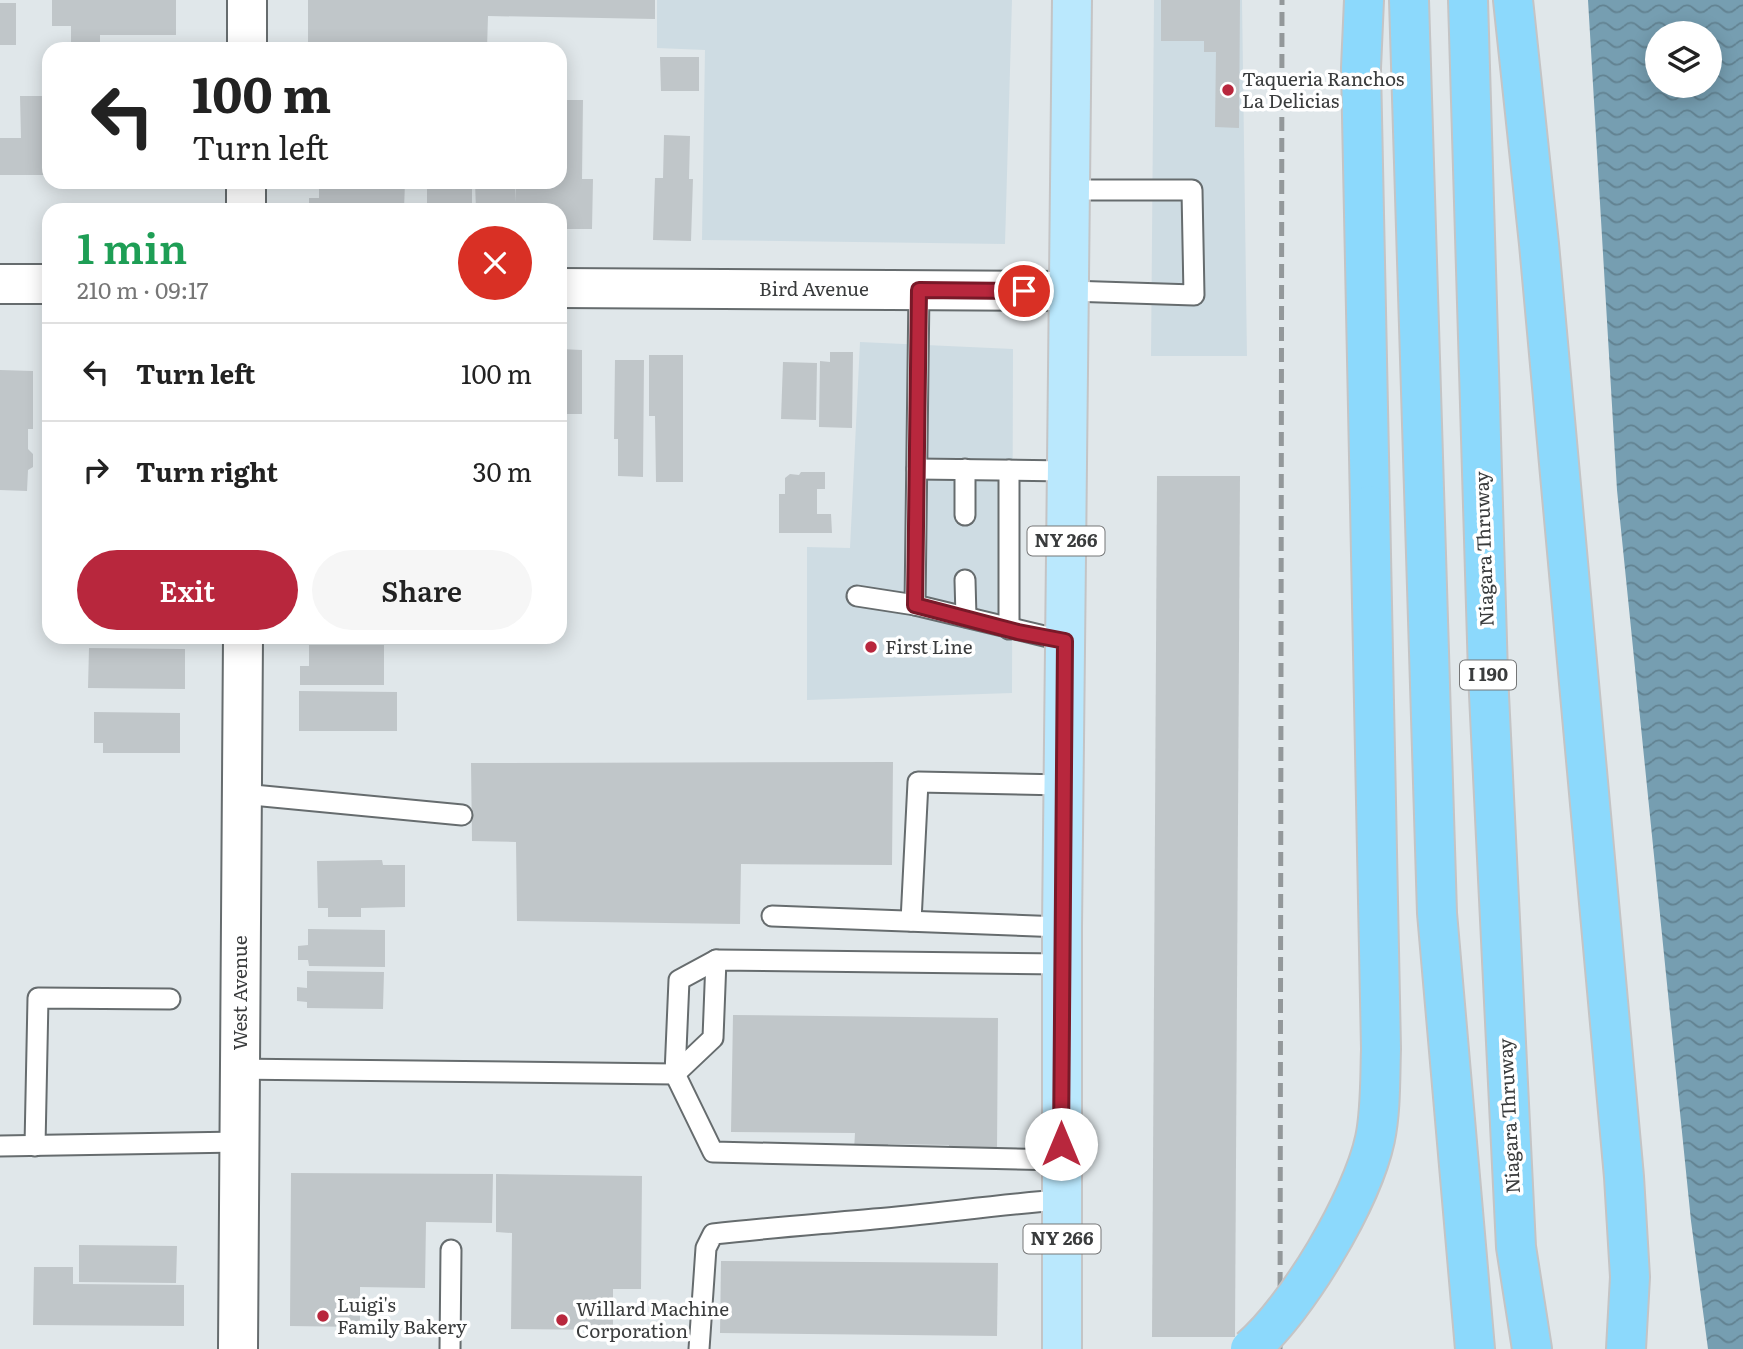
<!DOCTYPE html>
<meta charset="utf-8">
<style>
:root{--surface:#fff;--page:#f6f6f6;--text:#222;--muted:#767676;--line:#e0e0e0;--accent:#b8273d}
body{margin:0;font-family:Literata,serif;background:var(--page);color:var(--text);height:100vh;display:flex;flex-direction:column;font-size:26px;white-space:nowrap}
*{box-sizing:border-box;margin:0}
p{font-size:23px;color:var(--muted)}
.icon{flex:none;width:38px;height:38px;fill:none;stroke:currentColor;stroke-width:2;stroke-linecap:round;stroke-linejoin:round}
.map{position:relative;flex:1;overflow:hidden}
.side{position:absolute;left:42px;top:203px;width:525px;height:441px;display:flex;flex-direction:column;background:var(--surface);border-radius:21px;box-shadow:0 4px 18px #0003}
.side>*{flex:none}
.hud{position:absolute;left:42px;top:42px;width:525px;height:147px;border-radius:21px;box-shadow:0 4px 18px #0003;background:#fff;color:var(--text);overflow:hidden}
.tools{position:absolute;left:1645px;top:21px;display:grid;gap:14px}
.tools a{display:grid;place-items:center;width:77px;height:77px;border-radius:50%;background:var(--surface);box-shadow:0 4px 18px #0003;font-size:35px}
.pin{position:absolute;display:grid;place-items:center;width:60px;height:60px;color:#fff;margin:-30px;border:4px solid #fff;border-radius:50%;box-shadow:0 2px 7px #0007}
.me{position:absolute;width:77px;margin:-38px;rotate:0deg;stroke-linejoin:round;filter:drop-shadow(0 0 5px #0008)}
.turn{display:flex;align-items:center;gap:24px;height:147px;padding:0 35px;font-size:32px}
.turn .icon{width:91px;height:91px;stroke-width:2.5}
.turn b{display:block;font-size:49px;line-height:60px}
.round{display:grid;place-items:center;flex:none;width:74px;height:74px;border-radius:37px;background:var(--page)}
.summary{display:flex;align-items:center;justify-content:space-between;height:119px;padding:0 35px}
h1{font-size:42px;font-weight:600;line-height:52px;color:#1e9e55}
.cta{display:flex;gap:14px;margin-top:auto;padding:14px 35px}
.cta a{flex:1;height:80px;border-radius:42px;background:var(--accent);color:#fff;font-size:28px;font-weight:600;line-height:80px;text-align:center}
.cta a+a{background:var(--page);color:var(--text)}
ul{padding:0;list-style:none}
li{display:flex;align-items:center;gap:21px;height:98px;padding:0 35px;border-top:2px solid var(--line)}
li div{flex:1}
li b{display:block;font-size:26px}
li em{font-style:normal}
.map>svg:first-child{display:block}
.built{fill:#cedce3}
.water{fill:url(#water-waves);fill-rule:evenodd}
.building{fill:#c0c6c9}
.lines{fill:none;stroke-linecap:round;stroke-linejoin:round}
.service-casing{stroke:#666c6e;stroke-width:23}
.minor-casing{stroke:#666c6e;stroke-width:42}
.primary-casing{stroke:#c4c4c5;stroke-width:42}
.motorway-casing{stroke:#c4c4c5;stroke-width:42}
.service{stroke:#fff;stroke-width:19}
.minor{stroke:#fff;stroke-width:38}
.primary{stroke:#bae8fd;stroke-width:38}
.motorway{stroke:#8cd9fc;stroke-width:38}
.rail{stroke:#93989a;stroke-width:5;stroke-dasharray:14 7;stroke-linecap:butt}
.motorway-bridge-casing{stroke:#c4c4c5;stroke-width:42;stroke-linecap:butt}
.motorway-bridge{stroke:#8cd9fc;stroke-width:38}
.route-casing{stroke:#781928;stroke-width:18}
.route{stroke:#b8273d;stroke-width:12}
.poi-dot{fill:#b8273d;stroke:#fff;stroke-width:2.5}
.labels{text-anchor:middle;stroke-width:7;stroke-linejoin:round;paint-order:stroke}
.shield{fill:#fff;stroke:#757677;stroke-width:2}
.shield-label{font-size:18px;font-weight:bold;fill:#3a3c3d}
.poi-label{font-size:19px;fill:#3a3c3d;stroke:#fff;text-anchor:start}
.street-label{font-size:19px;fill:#3a3c3d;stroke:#fff}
</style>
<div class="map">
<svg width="1743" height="1349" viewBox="0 0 1743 1349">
<defs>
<pattern id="water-waves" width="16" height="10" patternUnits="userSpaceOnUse" patternTransform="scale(1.75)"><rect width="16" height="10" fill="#769eb1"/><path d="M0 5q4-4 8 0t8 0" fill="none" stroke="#628291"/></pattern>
</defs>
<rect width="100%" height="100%" fill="#e0e7ea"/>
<g class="built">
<polygon points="657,0 1012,0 1005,244 702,240 705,50 657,48"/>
<polygon points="1154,0 1242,0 1247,356 1151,356"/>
<polygon points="860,342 1013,349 1012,693 807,700 807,547 850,548"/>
</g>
<path class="water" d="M 1588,0 L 1743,0 L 1743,1349 L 1708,1349 L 1691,1221 L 1617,490 ZM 1657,33 L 1710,33 L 1710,86 L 1657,86 Z"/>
<g class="building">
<polygon points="52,0 176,0 176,35 100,35 100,47 71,47 71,26 52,26"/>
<polygon points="308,0 655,0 655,19 488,16 487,49 308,49"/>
<polygon points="1161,0 1240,0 1239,128 1215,127 1216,52 1204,52 1204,41 1161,41"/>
<rect x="0" y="3" width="16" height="42"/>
<polygon points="660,57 699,57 699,91 661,91"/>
<polygon points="20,96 49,96 49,175 0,175 0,138 21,138"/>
<polygon points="560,100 583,100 582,179 593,179 592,229 560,229 560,210 476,210 475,182 515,182 515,202 516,182 560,182"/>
<polygon points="664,135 690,136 689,179 693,179 691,241 653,240 655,178 663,178"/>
<polygon points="319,182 405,182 404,210 309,210 309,198 319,198"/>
<rect x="427" y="182" width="45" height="28"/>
<polygon points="560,349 582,350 582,414 560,414"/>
<polygon points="830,352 853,352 852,428 819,427 820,361 830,362"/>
<polygon points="649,355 683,355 683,482 656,482 655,416 649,416"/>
<polygon points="615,360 644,360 643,477 618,476 618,439 614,439"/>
<polygon points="783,362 817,363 816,420 781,419"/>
<polygon points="0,370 33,371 33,429 28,429 28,449 33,454 33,467 28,470 27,491 0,490"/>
<polygon points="801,472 825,472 825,489 817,489 817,514 831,514 832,533 779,533 779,494 785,494 785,478 790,474 799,475"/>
<polygon points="1157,476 1240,476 1235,1337 1152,1337"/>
<polygon points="309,645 384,645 384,685 300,685 300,666 309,666"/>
<polygon points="89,648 185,649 185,689 88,688"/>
<polygon points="299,691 397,692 397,731 299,731"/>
<polygon points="94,712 180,713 180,753 103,753 103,743 94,743"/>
<polygon points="893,762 892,865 741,864 740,924 517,921 516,842 472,841 471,763"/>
<polygon points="382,860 383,865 405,865 405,907 361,908 361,917 328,917 328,908 318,908 317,861"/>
<polygon points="308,929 385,930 385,967 309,966 308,960 298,960 298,946 308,945"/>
<polygon points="307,971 384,972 383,1009 307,1008 307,1002 297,1001 297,987 307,988"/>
<polygon points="733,1015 998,1018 997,1150 949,1150 949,1145 888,1144 888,1150 854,1150 855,1133 731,1132"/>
<polygon points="291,1173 493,1174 492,1223 426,1222 425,1288 360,1287 360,1327 290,1326"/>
<polygon points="496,1174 642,1176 641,1289 613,1289 613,1330 511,1329 512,1233 496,1232"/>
<polygon points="79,1245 177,1246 176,1283 79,1282"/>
<polygon points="721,1261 998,1263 997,1336 720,1333"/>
<polygon points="34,1267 73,1267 73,1284 184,1285 184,1326 33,1325"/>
</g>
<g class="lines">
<g class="service-casing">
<g id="service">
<polyline points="919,290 915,605 1065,641"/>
<polyline points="1069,291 1194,295 1192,190 1070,190"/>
<polyline points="917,469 1067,471"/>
<polyline points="965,469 965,515"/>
<polyline points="965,580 966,617"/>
<polyline points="857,596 915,605"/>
<polyline points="1009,629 1009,470"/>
<polyline points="242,794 462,815"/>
<polyline points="772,916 1062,927"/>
<polyline points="911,921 918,782 1064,785"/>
<polyline points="240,1069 675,1074 713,1038 716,960"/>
<polyline points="0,1146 239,1142"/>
<polyline points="35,1146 38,998 170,999"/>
<polyline points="1061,1160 713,1152 675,1074 679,980 716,960 1062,964"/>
<polyline points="450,1349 451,1250"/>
<path d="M 699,1349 L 706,1248 L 713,1234 C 767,1228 820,1224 874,1219 C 937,1214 999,1204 1062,1200"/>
</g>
</g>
<g class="minor-casing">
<g id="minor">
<polyline points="247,49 247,0"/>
<polyline points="246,210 246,182"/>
<polyline points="0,284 49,284"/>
<polyline points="560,288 1069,291"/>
<polyline points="238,1349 243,637"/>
</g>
</g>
<g class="primary-casing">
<polyline id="primary" points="1062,1349 1062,927 1072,0"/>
</g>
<g class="motorway-casing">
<g id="motorway">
<polyline points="1364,0 1361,68 1370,505"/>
<polyline points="1409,0 1437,913 1475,1349"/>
<polyline points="1468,0 1488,674 1516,1247 1532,1349"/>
<polyline points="1513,0 1539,244 1624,1177 1630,1277 1626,1349"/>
</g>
</g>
<use href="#service" class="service"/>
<use href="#minor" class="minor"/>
<use href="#primary" class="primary"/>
<use href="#motorway" class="motorway"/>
<polyline class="rail" points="1280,1349 1282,0"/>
<g class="motorway-bridge-casing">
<path id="motorway-bridge" d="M 1250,1349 C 1297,1309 1362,1200 1375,1139 C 1381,1110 1380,1078 1381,1049 L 1370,505"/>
</g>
<use href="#motorway-bridge" class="motorway-bridge"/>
</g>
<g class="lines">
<g class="route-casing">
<polyline id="route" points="1024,291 919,290 915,605 1018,632 1065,641 1061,1144"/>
</g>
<use href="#route" class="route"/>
</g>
<g class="poi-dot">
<circle cx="1228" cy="90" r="7"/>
<circle cx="871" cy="647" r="7"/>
<circle cx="323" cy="1316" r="7"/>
<circle cx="562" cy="1320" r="7"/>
</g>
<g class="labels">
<g class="shield">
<rect x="1027.5" y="526.5" width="77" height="29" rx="5"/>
<rect x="1460" y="660.5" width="56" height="29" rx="5"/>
<rect x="1023.5" y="1224.5" width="77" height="29" rx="5"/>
</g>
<g class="shield-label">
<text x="1066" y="547">NY 266</text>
<text x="1488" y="681">I 190</text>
<text x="1062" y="1245">NY 266</text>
</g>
<g class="poi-label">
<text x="1242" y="86">Taqueria Ranchos<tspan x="1242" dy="22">La Delicias</tspan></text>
<text x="885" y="654">First Line</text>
<text x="337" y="1312">Luigi's<tspan x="337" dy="22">Family Bakery</tspan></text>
<text x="576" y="1316">Willard Machine<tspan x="576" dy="22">Corporation</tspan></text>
</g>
<g class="street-label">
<text x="814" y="296">Bird Avenue</text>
<text transform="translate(1484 549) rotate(-92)" y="7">Niagara Thruway</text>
<text transform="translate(240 993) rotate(-90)" y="7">West Avenue</text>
<text transform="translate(1509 1116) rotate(-93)" y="7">Niagara Thruway</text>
</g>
</g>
</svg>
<div class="tools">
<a><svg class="icon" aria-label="layers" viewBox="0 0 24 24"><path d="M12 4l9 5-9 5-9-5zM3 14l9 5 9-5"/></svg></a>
</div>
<div class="pin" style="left:1024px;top:291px;background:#d93025"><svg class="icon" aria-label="arrive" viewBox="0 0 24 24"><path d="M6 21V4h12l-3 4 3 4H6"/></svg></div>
<svg class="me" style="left:1061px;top:1144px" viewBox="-20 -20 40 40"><circle r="19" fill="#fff"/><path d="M0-13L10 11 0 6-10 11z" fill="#b8273d"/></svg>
<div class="hud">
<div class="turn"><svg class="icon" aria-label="left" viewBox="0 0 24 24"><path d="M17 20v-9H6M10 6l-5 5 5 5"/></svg><div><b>100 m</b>Turn left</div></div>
</div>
<section class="side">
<div class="summary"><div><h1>1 min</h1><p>210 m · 09:17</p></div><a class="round" style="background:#d93025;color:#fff"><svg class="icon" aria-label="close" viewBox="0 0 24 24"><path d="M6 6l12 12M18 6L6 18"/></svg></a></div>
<ul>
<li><svg class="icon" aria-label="left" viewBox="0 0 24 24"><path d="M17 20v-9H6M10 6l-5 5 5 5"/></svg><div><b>Turn left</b></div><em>100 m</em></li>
<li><svg class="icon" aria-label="right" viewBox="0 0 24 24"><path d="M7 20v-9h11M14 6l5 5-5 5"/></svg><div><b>Turn right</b></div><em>30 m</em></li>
</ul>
<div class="cta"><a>Exit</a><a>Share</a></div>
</section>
</div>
